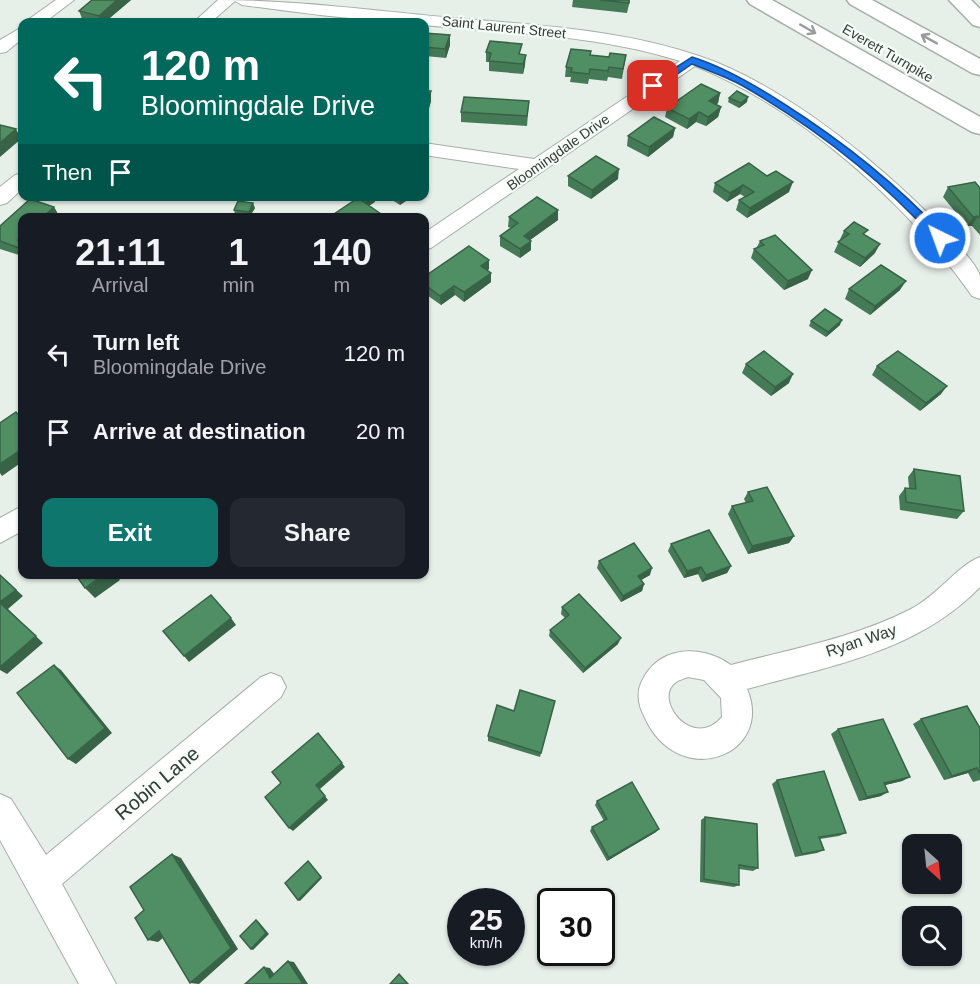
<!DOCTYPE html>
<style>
:root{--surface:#171b24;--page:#242831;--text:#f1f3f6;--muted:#9ea1a6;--accent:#0f766e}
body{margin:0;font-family:Arial,sans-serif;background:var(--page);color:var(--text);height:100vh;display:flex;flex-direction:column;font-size:22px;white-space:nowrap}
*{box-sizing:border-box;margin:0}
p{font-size:20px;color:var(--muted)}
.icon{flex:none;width:33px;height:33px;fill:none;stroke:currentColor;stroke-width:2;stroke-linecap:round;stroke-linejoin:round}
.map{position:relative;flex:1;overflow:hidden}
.sheet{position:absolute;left:18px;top:213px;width:411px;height:366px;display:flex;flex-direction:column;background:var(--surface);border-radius:12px;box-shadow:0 2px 4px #0004}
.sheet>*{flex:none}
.top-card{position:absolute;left:18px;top:18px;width:411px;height:183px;border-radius:12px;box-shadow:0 2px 4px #0004;background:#00695c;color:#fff;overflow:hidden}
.needle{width:39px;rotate:153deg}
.tools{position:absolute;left:902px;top:834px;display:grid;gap:12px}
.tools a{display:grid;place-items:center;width:60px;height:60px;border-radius:12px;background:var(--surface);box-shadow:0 2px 4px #0004;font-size:30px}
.speed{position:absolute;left:447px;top:888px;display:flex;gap:12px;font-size:30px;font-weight:700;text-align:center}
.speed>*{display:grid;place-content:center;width:78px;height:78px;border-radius:50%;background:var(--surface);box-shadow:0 2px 4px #0004;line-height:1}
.speed small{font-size:15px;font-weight:400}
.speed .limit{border:3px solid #111;border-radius:9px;background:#fff;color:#111}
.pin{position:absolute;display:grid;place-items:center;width:51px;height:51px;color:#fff;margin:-26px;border-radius:12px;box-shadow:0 3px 9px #0006}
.me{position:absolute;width:66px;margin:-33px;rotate:318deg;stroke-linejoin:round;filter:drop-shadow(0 0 4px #0008)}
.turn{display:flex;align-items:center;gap:21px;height:126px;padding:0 24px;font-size:27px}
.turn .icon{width:78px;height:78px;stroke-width:2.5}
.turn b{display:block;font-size:42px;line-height:51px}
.then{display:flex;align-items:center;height:57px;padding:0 24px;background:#0003;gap:12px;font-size:22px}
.eta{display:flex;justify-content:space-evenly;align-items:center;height:102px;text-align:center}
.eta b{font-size:36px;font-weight:700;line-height:42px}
.button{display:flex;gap:12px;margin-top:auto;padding:12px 24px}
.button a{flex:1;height:69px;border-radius:12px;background:var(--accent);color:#fff;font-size:24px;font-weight:700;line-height:69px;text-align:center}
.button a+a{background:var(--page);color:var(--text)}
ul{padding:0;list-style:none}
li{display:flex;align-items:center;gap:18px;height:78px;padding:0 24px}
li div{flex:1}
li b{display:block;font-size:22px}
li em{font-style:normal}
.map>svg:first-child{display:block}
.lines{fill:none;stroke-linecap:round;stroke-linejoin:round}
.street-casing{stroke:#a5aea7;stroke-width:2}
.highway-casing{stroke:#a5aea7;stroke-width:3}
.street{fill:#fff;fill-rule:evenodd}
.highway{fill:#fff;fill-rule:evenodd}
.wall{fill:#457a56}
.shaded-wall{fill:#386346}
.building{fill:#508e64;stroke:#386346;stroke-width:1.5}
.oneway{stroke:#9a9c9b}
.route{fill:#1a73e8;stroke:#114b97;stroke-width:1.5}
.labels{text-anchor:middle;stroke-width:4.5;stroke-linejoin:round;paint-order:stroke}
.far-street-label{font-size:14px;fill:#363937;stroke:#f4fdf6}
.street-label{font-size:16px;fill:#363937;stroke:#f4fdf6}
.near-street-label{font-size:20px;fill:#363937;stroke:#f4fdf6}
</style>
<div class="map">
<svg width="980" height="984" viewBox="0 0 980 984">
<rect width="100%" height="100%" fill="#e7efe9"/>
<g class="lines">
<g class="street-casing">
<g id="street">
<polygon points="56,0 74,0 45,22 27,22 29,19"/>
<path d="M 218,0 C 294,0 369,10 444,17 C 529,25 617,28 699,56 C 772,80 856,145 912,198 C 925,210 977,261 980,276 C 980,283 980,292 980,299 L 972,296 C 908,204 800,108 695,66 L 431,248 L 424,250 L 424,233 L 519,169 L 424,155 L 424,143 L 534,159 L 680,61 C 598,35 509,33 424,25 L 424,22 C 364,22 302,13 242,5 L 235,1 L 211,22 L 194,22 Z"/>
<polygon points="22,27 22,39 6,52 0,53 0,40"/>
<polygon points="22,173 22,189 7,203 0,205 0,187 15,175"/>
<polygon points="22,506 22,531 0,543 0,518"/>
<path d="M 980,557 L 980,587 C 917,652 830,666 747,689 C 775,755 679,792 645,718 C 639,707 636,695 641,683 C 657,646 700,643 731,665 C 791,649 855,638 911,609 C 937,596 958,565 980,557 ZM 688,677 L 704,680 L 721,698 L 722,717 C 693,751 653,700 675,683 C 678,680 684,679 688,677 Z"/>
<polygon points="271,673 281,677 286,687 281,697 62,884 116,984 79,984 0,840 0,794 11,799 46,855 261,677"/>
</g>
</g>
<g class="highway-casing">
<g id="highway">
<polygon points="747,0 772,0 980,117 980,134 972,132 750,4"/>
<polygon points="847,0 872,0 980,59 980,75 972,73 850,4"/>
<polygon points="949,0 971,0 980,9 980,27 973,25"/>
</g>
</g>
<use href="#street" class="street"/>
<use href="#highway" class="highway"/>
</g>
<g class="wall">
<polygon points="92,0 131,0 105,22 90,22 83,21 79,11"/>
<polygon points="573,0 630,0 627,13 572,7"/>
<polygon points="424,33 450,35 450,45 446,58 425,56 424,59"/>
<polygon points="486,52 521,55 525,65 523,74 489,71 489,62 486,62"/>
<polygon points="590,55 609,57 626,55 622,79 608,77 607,81 589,79 588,84 570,82 571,77 565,77 566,67"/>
<polygon points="424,91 431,91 431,101 427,115 424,114"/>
<polygon points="720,93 718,103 716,105 721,107 718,117 706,126 696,122 687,129 665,117 667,108"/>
<polygon points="729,98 747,102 739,108 728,102"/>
<polygon points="529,101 527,126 461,122 461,112"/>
<polygon points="675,128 673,137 648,157 627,146 628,136"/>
<polygon points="749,163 789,192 747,218 736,210 739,200 745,197 740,194 727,202 713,192 715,183"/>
<polygon points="568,176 618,179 591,199 568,186"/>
<polygon points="948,187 980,188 980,235 972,226 967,226 943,197"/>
<polygon points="386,196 413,196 400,205"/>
<polygon points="30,199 54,207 59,216 58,218 22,218 22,256 0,249 0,226"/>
<polygon points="255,208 250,216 235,214 234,210"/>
<polygon points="558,210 558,220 530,240 531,250 520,258 500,246 500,236 511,228 508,227 509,217"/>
<polygon points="844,231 865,236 875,253 860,267 834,252"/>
<polygon points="760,241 808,279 784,290 751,258 754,249 757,247"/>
<polygon points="489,260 489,269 487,270 491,273 491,282 464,302 455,295 441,305 424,293 424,277"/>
<polygon points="849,289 900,290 870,315 845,299"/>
<polygon points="811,321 840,325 826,337 809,326"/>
<polygon points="746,364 789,383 771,396 742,373"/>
<polygon points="877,366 941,394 920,411 872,375"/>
<polygon points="914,469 964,511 957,519 900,510 899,496 905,488 909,488 908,477"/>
<polygon points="748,492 794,536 789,543 748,554 728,514 732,506 746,503 744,499"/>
<polygon points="671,544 731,566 727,573 702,582 698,574 684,578 668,551"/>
<polygon points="599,561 650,575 641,580 644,584 642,591 621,602 597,568"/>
<polygon points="562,607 618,644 583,673 549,636 550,630 565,618 561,614"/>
<polygon points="555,701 540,757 488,741 488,736 514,711"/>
<polygon points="921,719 980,728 980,780 973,782 968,773 944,780 913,724"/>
<polygon points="838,729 910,777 902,781 885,785 881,796 859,801 831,734"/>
<polygon points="777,780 846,833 839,836 820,839 824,850 817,853 795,857 772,784"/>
<polygon points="597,801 656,832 607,861 590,831 592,827 604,821 595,805"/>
<polygon points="705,817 758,868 753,871 739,869 739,885 734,887 700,882 701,820"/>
</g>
<g class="shaded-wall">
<polygon points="117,0 131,0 105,22 101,22 99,16"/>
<polygon points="450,35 450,45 446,58 445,49"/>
<polygon points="526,55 525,65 523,74 523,64"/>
<polygon points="431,91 431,101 427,115 426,105"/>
<polygon points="720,93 718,103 707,111 709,101"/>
<polygon points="748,97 747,102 739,108 741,103"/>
<polygon points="721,107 718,117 706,126 708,117"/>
<polygon points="699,112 696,122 687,129 689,119"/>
<polygon points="675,128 673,137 648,157 649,147"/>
<polygon points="16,129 21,139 0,157 0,143"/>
<polygon points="619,169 618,179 591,199 592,190"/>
<polygon points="793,182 789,192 747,218 750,208"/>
<polygon points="743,185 740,194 727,202 730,193"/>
<polygon points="399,196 413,196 400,205"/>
<polygon points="374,197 375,202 366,208 365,203"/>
<polygon points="253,203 255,208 250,216 249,212"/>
<polygon points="54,207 59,216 58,218 42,218"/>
<polygon points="558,210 558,220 523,245 524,236"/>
<polygon points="978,216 972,226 967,226 973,217"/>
<polygon points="22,236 22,254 19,248 18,240"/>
<polygon points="531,241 531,250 520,258 520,249"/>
<polygon points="880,244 875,253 860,267 865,258"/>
<polygon points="489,260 489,269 481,275 481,266"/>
<polygon points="812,270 808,279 784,290 788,281"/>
<polygon points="491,273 491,282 464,302 464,292"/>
<polygon points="906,281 900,290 870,315 875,306"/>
<polygon points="454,286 455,295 441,305 440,296"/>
<polygon points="842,320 840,325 826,337 828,332"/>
<polygon points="793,374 789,383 771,396 775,387"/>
<polygon points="947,386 941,394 920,411 926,403"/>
<polygon points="22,449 22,462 2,476 0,473 0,464"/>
<polygon points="794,536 789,543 748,554 752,546"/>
<polygon points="731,566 727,573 702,582 706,575"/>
<polygon points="701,567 698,574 684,578 687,571"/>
<polygon points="652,568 650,575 636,583 638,576"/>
<polygon points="104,574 115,574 120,580 95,598 85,588"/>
<polygon points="0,575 23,596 8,609 43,643 7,674 0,670"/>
<polygon points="644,584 642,591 621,602 623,596"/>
<polygon points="231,618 236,625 189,662 184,656"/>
<polygon points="621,638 618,644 583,673 585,668"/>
<polygon points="54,665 61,670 112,733 76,764 68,759"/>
<polygon points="342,763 345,767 320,789 316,785"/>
<polygon points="977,768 968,773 944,780 952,776"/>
<polygon points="910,777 902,781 877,787 884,783"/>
<polygon points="888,792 881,796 859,801 867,797"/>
<polygon points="325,796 328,800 293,831 289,828"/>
<polygon points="659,829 656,832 607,861 609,858"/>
<polygon points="172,854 181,858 238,949 199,984 190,983"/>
<polygon points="308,861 322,878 300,901 298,900"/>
<polygon points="256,920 258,921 269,934 253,950 251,949"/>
<polygon points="159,931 169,933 158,942 148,940"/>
<polygon points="288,961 294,962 308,984 303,984"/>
<polygon points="264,967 270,968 277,978 270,978"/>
</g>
<g class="building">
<polygon points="92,0 117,0 99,16 79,11"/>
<polygon points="600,0 629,0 629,3"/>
<polygon points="424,33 450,35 445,49 424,47"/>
<polygon points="490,41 522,44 519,54 526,55 523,64 489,61 491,53 486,52"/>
<polygon points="571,49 591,51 590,55 609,57 610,53 626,55 623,69 609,67 608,71 590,69 589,74 571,72 572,68 566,67"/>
<polygon points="701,84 720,93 709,101 721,107 708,117 699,112 689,119 667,108"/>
<polygon points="424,91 431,91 426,105 424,105"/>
<polygon points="737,91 748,97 741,103 729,98"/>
<polygon points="464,97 529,101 527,116 461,112"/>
<polygon points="654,117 675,128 649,147 628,136"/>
<polygon points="0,125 16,129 0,143"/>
<polygon points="596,156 619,169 592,190 568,176"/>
<polygon points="749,163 767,176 776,171 793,182 750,208 739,200 754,192 743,185 730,193 715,183"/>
<polygon points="975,182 980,188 980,218 978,216 973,217 948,187"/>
<polygon points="357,196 373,196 374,197 365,203 356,197"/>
<polygon points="537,197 558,210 524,236 531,241 520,249 500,236 518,223 509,217"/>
<polygon points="358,198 381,214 375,218 328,218"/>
<polygon points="30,199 54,207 42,218 22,218 22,236 18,240 22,241 22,244 19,248 0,241 0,226"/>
<polygon points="238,201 253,203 249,212 234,210"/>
<polygon points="854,222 868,230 863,234 880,244 865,258 838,242 849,234 844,231"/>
<polygon points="775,235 812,270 788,281 754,249 764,245 760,241"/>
<polygon points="469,246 489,260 481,266 491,273 464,292 454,286 440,296 424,284 424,277"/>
<polygon points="881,265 906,281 875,306 849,289"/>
<polygon points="825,309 842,320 828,332 811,321"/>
<polygon points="764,351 793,374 775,387 746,364"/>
<polygon points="898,351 947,386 926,403 877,366"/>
<polygon points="16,412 22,419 22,449 0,464 0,423"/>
<polygon points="914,469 960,476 964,511 906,502 905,488 916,489"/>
<polygon points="767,487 794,536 752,546 732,506 753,501 748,492"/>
<polygon points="709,530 731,566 706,575 701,567 687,571 671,544"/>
<polygon points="634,543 652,568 638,576 644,584 623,596 599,561"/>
<polygon points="75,574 104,574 85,588"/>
<polygon points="0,575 16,590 0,602"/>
<polygon points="579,594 621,638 585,668 550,630 569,615 562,607"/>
<polygon points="211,595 231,618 184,656 163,631"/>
<polygon points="0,603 36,636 0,667"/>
<polygon points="54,665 105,728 68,759 17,693"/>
<polygon points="520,690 555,701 541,753 488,736 497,705 514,711"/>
<polygon points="967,706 980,728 980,774 977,768 952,776 921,719"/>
<polygon points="883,719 910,777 884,783 888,792 867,797 838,729"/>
<polygon points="318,733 342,763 316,785 325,796 289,828 265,797 281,783 272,772"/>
<polygon points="824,771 846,833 819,837 824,850 802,854 777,780"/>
<polygon points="632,782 659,829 609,858 592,827 607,819 597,801"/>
<polygon points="705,817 757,824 758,868 739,865 739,885 704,879"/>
<polygon points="172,854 231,948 190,983 159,931 148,940 135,918 144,910 130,887"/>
<polygon points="308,861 321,877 298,900 285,883"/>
<polygon points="256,920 266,933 251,949 240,936"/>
<polygon points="288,961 303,984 245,984 264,967 270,978"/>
<polygon points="399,974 408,984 390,984"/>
</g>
<defs><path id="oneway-shaft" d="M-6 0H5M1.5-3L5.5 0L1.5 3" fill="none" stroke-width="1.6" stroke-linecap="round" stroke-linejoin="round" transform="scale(1.5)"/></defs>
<g class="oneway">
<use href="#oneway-shaft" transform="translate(808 29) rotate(30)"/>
<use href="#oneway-shaft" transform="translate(929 39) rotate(-151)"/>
</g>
<path class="route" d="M 692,57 C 724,67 753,84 781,102 C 841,140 896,183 944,235 L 944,240 L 936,240 C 881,179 814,127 743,86 C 727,77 709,71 692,64 L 657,88 L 650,88 L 650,84 Z"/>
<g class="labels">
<g class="far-street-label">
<text transform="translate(504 27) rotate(6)" y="5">Saint Laurent Street</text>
<text transform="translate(888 53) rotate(30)" y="5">Everett Turnpike</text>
<text transform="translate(558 152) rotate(-35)" y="5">Bloomingdale Drive</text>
</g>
<g class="street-label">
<text transform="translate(861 640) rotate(-18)" y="6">Ryan Way</text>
</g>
<g class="near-street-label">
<text transform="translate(157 783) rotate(-40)" y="7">Robin Lane</text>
</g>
</g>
</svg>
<div class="tools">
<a><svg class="needle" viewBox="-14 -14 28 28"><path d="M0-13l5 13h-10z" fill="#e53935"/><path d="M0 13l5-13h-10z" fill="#9ea1a6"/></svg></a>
<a><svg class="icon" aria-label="search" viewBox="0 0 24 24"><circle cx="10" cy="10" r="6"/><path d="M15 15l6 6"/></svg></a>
</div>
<div class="speed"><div>25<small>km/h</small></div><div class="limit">30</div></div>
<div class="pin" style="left:653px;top:86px;background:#d93025"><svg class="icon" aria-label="arrive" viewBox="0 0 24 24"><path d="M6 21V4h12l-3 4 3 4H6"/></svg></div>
<svg class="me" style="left:940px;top:238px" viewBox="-20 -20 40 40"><circle r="17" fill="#1a73e8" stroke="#fff" stroke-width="3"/><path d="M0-11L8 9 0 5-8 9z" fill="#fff"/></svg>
<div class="top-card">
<div class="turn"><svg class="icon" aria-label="left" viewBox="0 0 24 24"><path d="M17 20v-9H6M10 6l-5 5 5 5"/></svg><div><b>120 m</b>Bloomingdale Drive</div></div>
<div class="then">Then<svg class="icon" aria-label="arrive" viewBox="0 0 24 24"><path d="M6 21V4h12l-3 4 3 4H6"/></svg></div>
</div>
<section class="sheet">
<div class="eta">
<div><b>21:11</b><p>Arrival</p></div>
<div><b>1</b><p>min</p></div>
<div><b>140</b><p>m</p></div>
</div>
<ul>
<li><svg class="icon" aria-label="left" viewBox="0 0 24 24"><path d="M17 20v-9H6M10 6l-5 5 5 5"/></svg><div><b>Turn left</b><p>Bloomingdale Drive</p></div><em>120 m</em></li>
<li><svg class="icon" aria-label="arrive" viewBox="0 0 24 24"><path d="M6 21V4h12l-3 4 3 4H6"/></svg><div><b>Arrive at destination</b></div><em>20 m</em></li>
</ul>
<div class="button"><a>Exit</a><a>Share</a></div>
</section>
</div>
